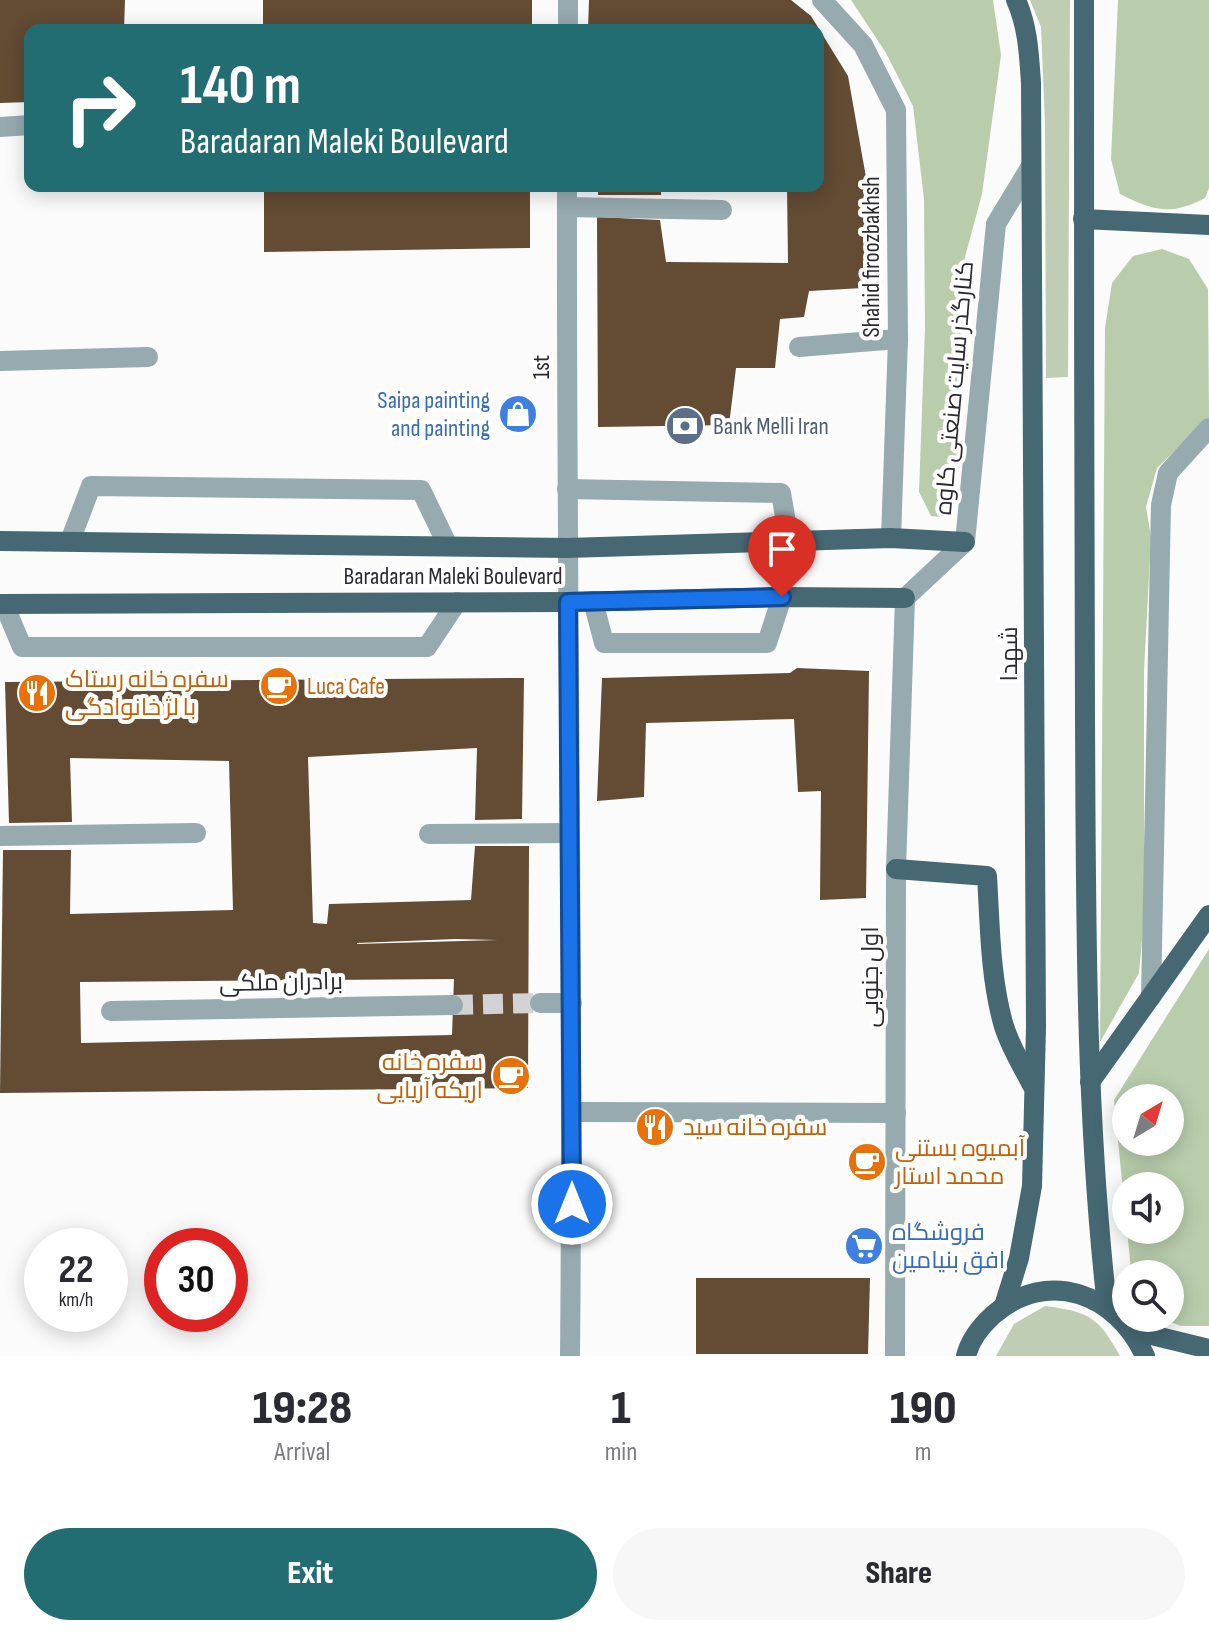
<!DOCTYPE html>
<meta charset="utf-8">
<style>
:root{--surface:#fff;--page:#f7f7f7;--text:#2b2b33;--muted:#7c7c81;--accent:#226d72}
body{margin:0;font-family:"Sofia Sans Condensed",Cairo,sans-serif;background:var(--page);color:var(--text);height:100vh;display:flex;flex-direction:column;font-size:30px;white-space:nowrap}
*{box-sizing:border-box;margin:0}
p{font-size:26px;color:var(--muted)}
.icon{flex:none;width:44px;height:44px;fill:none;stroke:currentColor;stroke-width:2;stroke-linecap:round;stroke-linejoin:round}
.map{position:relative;height:1356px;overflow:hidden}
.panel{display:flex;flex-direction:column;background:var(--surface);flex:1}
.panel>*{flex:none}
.banner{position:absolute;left:24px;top:24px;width:800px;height:168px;border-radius:16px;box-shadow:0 4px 20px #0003;background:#226d72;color:#fff;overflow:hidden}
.needle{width:52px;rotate:38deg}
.buttons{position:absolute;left:1112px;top:1084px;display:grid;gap:16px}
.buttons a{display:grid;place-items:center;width:72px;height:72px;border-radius:50%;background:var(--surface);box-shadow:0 4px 20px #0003;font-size:40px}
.speed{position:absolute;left:24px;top:1228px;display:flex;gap:16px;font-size:40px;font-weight:700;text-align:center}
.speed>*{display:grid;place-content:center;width:104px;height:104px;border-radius:50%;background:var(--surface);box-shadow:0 4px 20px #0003;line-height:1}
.speed small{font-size:20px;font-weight:400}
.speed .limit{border:12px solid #d22;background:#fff;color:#111}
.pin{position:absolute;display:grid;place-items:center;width:68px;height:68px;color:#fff;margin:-82px -34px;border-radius:50% 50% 50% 0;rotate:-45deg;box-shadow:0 0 8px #0007}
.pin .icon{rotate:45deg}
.me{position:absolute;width:88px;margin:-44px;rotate:0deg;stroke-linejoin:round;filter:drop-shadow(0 0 6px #0008)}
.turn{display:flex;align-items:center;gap:28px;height:168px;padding:0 24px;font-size:36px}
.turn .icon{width:104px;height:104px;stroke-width:2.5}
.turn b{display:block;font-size:56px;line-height:68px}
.eta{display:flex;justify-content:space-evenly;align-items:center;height:136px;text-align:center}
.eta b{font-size:48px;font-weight:800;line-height:56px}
.action{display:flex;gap:16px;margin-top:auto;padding:16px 24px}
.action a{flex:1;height:92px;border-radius:48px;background:var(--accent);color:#fff;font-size:32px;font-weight:800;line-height:92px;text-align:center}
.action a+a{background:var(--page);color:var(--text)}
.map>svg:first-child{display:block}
.green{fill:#becdb4}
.forest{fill:#b9cdac;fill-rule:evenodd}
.building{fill:#634b34;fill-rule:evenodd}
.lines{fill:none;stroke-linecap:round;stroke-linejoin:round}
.minor-tunnel{stroke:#d2d1d4;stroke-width:20;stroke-dasharray:20 10;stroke-linecap:butt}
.minor{stroke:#97aab0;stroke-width:20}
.major{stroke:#456872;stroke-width:20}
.route-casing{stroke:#114b97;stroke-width:20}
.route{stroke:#1a73e8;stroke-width:14}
.labels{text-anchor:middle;stroke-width:8;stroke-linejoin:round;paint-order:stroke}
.street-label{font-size:24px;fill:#2c2936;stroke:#fff}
.shop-label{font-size:24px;fill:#366cbe;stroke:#fff;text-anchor:end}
.service-label{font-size:24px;fill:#4e5e75;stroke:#fff;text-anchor:start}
.food-label{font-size:24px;fill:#c56008;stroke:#fff;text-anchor:start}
</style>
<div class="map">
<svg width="1209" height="1356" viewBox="0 0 1209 1356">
<rect width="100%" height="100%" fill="#fbfbfb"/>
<g class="green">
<polygon points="1030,0 1070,0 1068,377 1046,378 1045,123 1041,27"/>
<path d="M 1045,1306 C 1090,1312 1098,1317 1120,1356 L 996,1356 L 1014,1324 Z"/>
</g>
<g class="forest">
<polygon points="851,0 993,0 1001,55 982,194 965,257 956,473 949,518 931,516 919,492 925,328 924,199 913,106 886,53"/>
<path d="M 1118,0 L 1209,0 L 1209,188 L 1205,198 C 1171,216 1154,211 1120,194 L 1111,159 Z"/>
<polygon points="1162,249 1189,259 1208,289 1209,418 1157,468 1146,507 1151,537 1144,671 1144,918 1139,973 1100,1042 1105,328 1112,283 1133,256"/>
<path d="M 1209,949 L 1209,1326 L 1181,1326 L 1160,1318 L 1170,1318 L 1170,1274 L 1132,1274 L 1131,1270 L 1127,1230 L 1170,1230 L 1170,1186 L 1126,1186 L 1126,1222 L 1114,1100 ZM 1126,1098 L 1170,1098 L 1170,1142 L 1126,1142 Z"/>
</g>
<g class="building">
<polygon points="0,0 125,0 124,30 30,30 30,102 0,103"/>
<rect x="263" y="0" width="269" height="30"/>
<polygon points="589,0 791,0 811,16 848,76 867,183 863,288 809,291 804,317 780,319 775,368 736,368 729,425 598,427 597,217 660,220 666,262 788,263 787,186 818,186 818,30 598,30 598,27 588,28"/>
<polygon points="264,186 530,186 530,248 264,252"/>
<rect x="598" y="186" width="63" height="9"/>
<polygon points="797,668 869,671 866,898 820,900 821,791 798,792 794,719 646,723 644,797 597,801 602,678 790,673"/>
<path d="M 524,678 L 522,819 L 475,820 L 477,748 L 308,757 L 313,923 L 327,924 L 329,904 L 471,900 L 475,846 L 529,846 L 528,1088 L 0,1093 L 3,850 L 71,850 L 70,914 L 233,910 L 229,761 L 70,758 L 72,822 L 9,823 L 5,682 ZM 455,939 L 498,940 L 357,944 L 357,943 ZM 454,979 L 452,1035 L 81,1043 L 80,982 Z"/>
<polygon points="696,1278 870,1278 868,1354 696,1354"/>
</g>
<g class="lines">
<polyline class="minor-tunnel" points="453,1005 540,1003"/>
<g class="minor">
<polyline points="822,0 863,45 896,110 898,339 891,538"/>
<polyline points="568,30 568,0"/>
<polyline points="0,127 30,125"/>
<path d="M 567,186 C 566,576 574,966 570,1356"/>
<polyline points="567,207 722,210"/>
<polyline points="799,347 898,339"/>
<polyline points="0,361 148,357"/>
<polyline points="567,489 781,493 789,540"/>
<polyline points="70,541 91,486 421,490 448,546"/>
<polyline points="593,601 604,643 767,643 782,597"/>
<polyline points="4,604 22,647 427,647 457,602"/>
<polyline points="429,834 570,833"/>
<polyline points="0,836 196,833"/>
<polyline points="1151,997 1161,505 1168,473 1209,428"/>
<polyline points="540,1003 572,1003"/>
<polyline points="111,1011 453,1005"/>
<polyline points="573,1112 896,1113"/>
<polyline points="895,1356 896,869 905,598 965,542 996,224 1031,166"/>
</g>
<g class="major">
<path d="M 1084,0 C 1084,239 1084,477 1085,716 C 1086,913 1085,1110 1107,1306"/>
<polyline points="1083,219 1209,225"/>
<polyline points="0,541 567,548 891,538 965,542"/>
<polyline points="0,604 568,602 782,597 905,598"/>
<path d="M 896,869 L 987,876 C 990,925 990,976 1003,1023 C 1009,1045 1022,1065 1032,1085"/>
<polyline points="1090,1082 1209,915"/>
<path d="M 1004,1306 L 1019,1258 L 1032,1186 L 1036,1027 L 1031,83 C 1029,54 1028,27 1016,0"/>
<polyline points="1131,1330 1209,1349"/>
<path d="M 966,1356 C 970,1340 981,1326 993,1315 C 1048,1267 1117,1294 1145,1356"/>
</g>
</g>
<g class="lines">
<g class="route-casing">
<polyline id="route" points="572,1204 568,602 782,597"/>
</g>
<use href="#route" class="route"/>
</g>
<defs>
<g id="shop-disc" transform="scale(2)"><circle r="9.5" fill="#3f7fe0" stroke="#fff"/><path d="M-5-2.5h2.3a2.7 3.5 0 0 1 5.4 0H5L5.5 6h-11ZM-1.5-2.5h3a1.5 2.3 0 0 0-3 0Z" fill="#fff"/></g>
<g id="bank-disc" transform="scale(2)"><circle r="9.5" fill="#5c6f8a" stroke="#fff"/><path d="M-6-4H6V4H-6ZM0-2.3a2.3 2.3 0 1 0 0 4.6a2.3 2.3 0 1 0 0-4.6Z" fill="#fff"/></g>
<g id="cafe-disc" transform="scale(2)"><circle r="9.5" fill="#e8710a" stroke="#fff"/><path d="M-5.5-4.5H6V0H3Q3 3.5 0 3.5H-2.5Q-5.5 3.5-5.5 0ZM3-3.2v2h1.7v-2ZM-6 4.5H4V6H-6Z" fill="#fff"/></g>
<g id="restaurant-disc" transform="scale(2)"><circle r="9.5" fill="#e8710a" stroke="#fff"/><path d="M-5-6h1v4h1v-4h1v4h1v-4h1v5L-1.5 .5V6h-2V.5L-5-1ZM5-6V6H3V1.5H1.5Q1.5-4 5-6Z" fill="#fff"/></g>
<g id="supermarket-disc" transform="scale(2)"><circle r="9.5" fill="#3f7fe0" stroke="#fff"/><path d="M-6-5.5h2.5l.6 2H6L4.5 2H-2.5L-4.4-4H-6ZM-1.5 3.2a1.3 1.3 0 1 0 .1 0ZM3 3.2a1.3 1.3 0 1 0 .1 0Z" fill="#fff"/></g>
</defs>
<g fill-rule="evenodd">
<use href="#shop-disc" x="518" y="414"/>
<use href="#bank-disc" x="685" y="426"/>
<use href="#cafe-disc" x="279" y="686"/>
<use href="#restaurant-disc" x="37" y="693"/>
<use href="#cafe-disc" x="511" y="1076"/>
<use href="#restaurant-disc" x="655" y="1127"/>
<use href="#cafe-disc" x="867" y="1162"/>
<use href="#supermarket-disc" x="864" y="1246"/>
</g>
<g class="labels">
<g class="street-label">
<text transform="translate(871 257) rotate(-90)" y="8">Shahid firoozbakhsh</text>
<text transform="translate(541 367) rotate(-90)" y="8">1st</text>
<text transform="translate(954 388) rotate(-85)" y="8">کنارگذر سایت صنعتی کاوه</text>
<text x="453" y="584">Baradaran Maleki Boulevard</text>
<text transform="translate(1009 654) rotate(-90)" y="8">شهدا</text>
<text transform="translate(870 977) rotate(-90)" y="8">اول جنوبی</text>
<text transform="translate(281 982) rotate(-1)" y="8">برادران ملکی</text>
</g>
<g class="shop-label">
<text x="490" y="408">Saipa painting<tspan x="490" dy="28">and painting</tspan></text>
<text x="892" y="1240" text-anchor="start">فروشگاه<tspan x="892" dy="28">افق بنیامین</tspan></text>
</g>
<g class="service-label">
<text x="713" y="434">Bank Melli Iran</text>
</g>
<g class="food-label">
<text x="65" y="687">سفره خانه رستاک<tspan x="65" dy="28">با لژ خانوادگی</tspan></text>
<text x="307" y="694">Luca Cafe</text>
<text x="483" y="1070" text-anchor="end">سفره خانه<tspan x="483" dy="28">اریکه آریایی</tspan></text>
<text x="683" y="1135">سفره خانه سید</text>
<text x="895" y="1156">آبمیوه بستنی<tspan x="895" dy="28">محمد استار</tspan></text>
</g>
</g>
</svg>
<div class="buttons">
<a><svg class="needle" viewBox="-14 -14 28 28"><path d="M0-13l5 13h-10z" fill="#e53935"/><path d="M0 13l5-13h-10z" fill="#7c7c81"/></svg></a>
<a><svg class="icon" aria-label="sound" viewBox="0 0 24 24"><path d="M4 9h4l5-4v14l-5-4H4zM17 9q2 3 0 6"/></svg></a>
<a><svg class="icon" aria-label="search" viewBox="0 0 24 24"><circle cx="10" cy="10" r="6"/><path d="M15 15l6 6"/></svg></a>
</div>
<div class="speed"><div>22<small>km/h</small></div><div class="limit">30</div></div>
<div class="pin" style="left:782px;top:597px;background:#d93025"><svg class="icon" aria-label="arrive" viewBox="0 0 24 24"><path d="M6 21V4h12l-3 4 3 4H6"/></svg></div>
<svg class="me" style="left:572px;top:1204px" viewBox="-20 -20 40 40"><circle r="17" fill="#1a73e8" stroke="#fff" stroke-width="3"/><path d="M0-11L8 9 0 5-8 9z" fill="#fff"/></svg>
<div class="banner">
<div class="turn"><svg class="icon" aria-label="right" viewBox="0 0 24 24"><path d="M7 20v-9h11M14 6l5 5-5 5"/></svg><div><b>140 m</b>Baradaran Maleki Boulevard</div></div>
</div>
</div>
<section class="panel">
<div class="eta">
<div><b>19:28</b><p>Arrival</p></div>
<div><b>1</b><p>min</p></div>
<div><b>190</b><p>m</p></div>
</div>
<div class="action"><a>Exit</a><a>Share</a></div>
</section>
